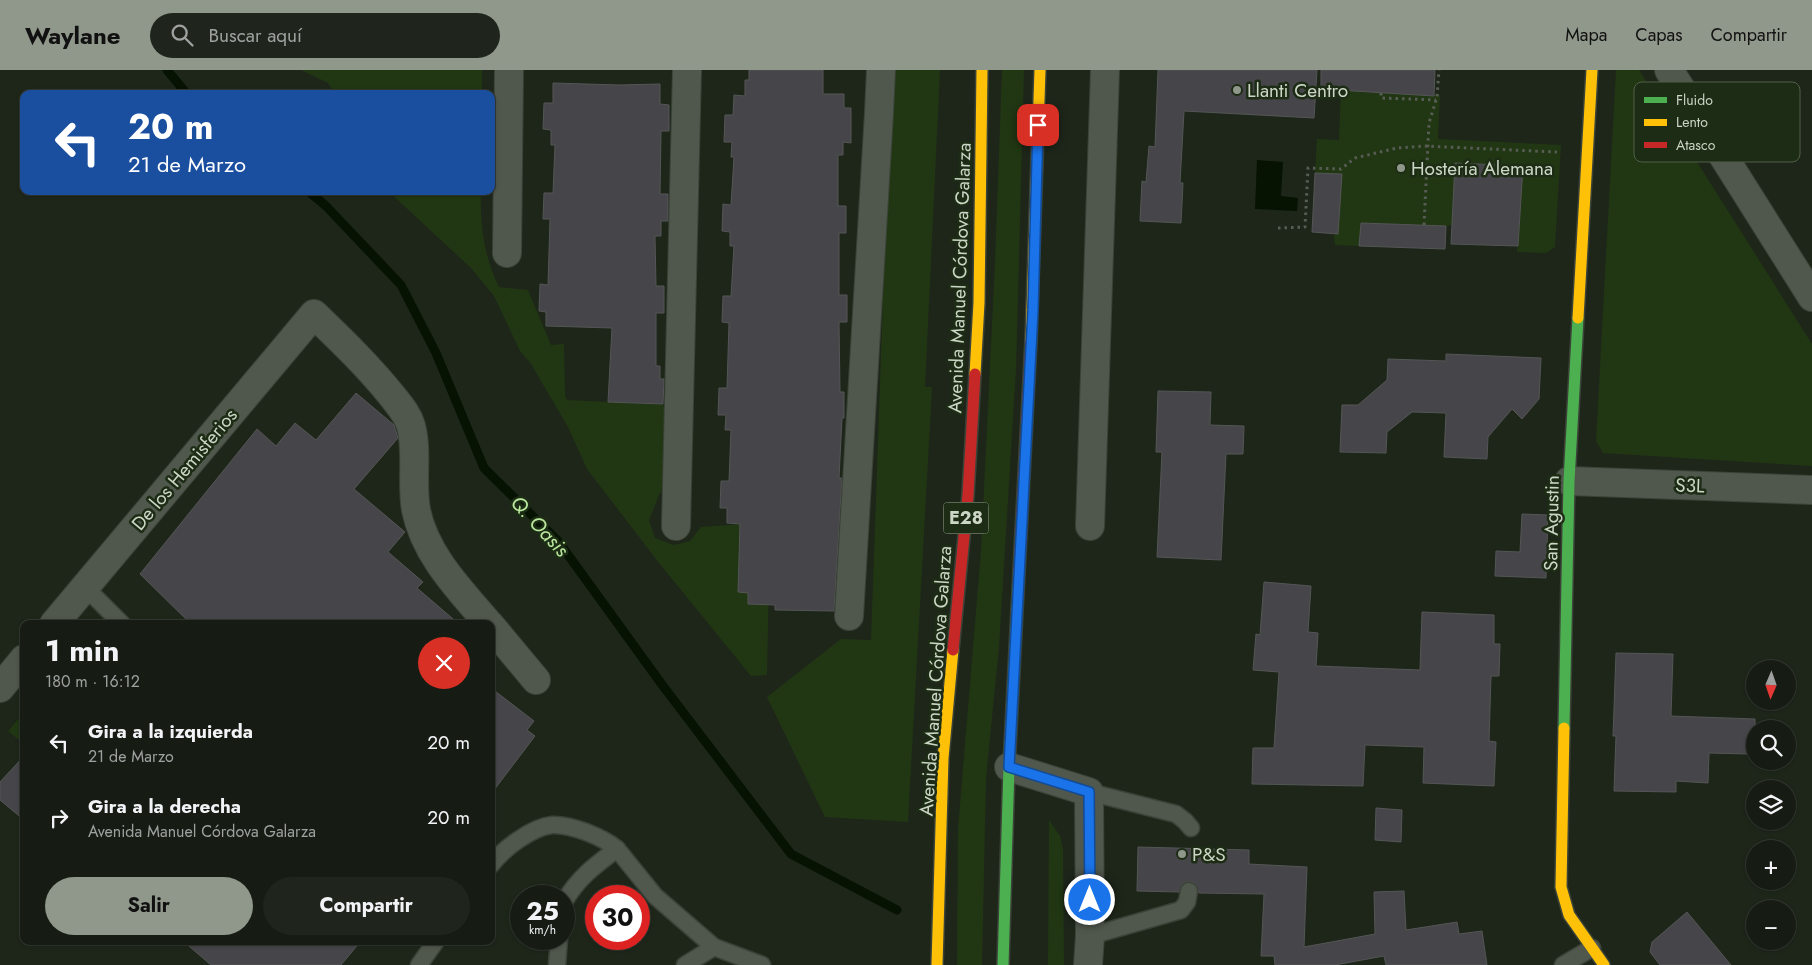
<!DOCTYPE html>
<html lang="es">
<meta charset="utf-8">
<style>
:root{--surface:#161c14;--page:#1f251d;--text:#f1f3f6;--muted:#9ea1a0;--line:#353a34;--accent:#8f988a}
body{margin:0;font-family:Jost,sans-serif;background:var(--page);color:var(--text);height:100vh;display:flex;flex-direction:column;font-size:19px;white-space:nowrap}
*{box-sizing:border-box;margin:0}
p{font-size:16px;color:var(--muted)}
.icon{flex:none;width:28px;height:28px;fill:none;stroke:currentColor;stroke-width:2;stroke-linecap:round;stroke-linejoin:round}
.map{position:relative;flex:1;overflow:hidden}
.panel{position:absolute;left:20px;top:550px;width:475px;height:325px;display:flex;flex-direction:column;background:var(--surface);border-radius:10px;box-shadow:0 1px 4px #0004,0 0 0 1px var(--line)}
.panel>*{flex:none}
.hud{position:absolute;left:20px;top:20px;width:475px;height:105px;border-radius:10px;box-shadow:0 1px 4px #0004,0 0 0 1px var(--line);background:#1a4fa0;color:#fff;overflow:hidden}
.needle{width:32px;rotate:182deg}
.tools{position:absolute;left:1746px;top:590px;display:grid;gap:10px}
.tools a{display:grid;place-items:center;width:50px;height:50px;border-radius:50%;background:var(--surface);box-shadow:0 1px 4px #0004,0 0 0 1px var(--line);font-size:25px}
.speed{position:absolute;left:510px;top:815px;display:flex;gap:10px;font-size:25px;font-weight:700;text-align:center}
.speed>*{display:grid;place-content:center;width:65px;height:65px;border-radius:50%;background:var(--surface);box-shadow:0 1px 4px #0004,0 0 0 1px var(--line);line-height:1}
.speed small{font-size:12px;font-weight:400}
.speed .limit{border:8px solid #d22;background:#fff;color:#111}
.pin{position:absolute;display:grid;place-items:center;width:42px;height:42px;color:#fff;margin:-21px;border-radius:10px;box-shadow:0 2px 8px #0006}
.me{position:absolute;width:55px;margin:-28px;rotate:0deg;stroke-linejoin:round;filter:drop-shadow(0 0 4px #0008)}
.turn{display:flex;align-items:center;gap:18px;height:105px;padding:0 25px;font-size:22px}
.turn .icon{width:65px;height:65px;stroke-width:2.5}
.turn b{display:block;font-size:35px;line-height:42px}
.round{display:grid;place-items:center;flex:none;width:52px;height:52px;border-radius:26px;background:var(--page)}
.headline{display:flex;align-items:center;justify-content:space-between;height:85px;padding:0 25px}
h1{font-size:30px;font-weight:700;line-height:38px}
.cta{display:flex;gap:10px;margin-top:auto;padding:10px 25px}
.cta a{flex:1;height:58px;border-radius:30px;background:var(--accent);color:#111;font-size:20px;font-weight:700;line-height:58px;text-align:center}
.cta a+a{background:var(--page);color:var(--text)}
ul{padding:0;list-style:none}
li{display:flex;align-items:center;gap:15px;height:75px;padding:0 25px}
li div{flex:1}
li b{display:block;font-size:19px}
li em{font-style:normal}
header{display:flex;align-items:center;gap:30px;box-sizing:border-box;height:70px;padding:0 25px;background:var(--accent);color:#111}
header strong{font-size:24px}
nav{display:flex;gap:28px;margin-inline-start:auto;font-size:18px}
.search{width:350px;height:45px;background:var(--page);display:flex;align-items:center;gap:12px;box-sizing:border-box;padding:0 18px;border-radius:28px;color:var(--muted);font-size:19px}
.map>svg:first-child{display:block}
.green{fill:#213713}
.water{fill:#061202}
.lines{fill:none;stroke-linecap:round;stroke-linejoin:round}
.stream{stroke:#061202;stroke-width:9}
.building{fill:#464549;stroke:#545656}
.lane-casing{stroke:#3b4338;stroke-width:19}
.street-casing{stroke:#3b4338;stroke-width:30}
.fast-casing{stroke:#3b4338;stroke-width:14}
.slow-casing{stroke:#3b4338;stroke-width:14}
.jam-casing{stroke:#3b4338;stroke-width:14}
.path{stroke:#575c54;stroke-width:3;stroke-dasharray:2.5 4;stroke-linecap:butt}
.lane{stroke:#50574c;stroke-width:16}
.street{stroke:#50574c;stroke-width:28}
.fast{stroke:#4caf50;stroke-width:11}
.slow{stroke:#ffc107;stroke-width:11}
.jam{stroke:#c62828;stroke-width:11}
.route-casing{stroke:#114b97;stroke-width:12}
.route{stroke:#1a73e8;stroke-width:9}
.poi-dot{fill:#8f988a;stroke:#1d2c14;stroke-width:2}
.labels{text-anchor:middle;stroke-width:5;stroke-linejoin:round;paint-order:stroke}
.shield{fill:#1d2c14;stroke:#98a391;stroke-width:1}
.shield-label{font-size:18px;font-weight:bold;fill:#ccd6c6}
.poi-label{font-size:19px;fill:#ccd6c6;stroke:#1d2c14;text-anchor:start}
.street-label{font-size:19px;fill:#ccd6c6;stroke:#1d2c14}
.water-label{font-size:20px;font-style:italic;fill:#bae89e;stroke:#1d2c14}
.key{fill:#1d2c14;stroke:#525f49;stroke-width:1}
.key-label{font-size:14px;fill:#ccd6c6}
</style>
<header>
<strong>Waylane</strong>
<div class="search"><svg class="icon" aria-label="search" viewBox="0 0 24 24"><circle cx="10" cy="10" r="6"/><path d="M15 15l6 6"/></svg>Buscar aquí</div>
<nav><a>Mapa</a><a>Capas</a><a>Compartir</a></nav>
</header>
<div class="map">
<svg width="1812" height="895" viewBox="0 0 1812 895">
<rect width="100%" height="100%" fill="#1e261a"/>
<g class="green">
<polygon points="301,0 482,0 482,24 335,24 328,13"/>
<polygon points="891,0 940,0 925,317 932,317 908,752 825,747 767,627 841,569 871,570"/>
<polygon points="1002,0 1024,0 1016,299 999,577 986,708 982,895 957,895 958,759 981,481 995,193"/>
<polygon points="1616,0 1639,0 1812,274 1812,396 1603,383 1596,371"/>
<polygon points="1341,15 1359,22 1440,25 1438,69 1561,75 1555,177 1546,183 1517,182 1523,96 1455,93 1452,155 1446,156 1361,153 1359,176 1335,175 1334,167 1342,104 1315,103 1317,69 1339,70"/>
<path d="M 388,121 L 481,121 C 480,155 484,187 499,217 L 528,220 L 551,275 L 564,274 L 565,326 L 567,330 L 670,335 L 670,409 L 659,425 L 649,450 L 655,468 L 674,475 L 690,471 L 701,457 L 770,452 L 767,605 L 751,606 L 659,493 L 587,399 L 568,357 L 531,294 L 520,281 L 494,226 L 471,198 Z"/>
<polygon points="22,645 24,646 24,674 8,661"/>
<polygon points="1049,750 1060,766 1063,779 1064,895 1048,895"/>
</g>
<polygon class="water" points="1257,90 1283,92 1281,126 1298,128 1297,141 1255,139"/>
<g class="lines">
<g class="stream">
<polyline points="167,0 187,24"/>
<polyline points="308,121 326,136 401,215 436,283 484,398 558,471 663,616 791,784 897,840"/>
</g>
</g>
<g class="building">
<polygon points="749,0 823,0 823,24 844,24 844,38 851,38 851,73 843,72 843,85 838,85 838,136 846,136 846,163 839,163 839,225 847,225 847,252 839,252 840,322 844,322 844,348 842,348 839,408 842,408 834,541 775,540 775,535 748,534 748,523 738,522 740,454 727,453 727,438 720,438 721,411 729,411 731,360 725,360 726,345 718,345 719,318 727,318 729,253 722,252 723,226 731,226 734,176 730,176 730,162 722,161 723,134 731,135 734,87 731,87 732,72 724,72 725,45 733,45 734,25 745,26 745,10 749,10"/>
<polygon points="1158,0 1317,0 1314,48 1184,41 1180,113 1183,113 1181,153 1140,151 1142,111 1146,112 1149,76 1155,77"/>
<polygon points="1321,0 1435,0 1434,26 1321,19"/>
<polygon points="553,13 619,15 660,14 660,34 669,35 669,61 661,61 660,124 668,124 668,151 661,151 661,166 655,166 656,216 664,216 664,243 656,243 656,296 660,296 660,309 664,309 663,334 608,332 612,258 546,256 546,242 539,241 540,214 548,215 550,149 543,149 544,123 553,123 555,75 551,75 551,60 543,59 544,33 553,33"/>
<polygon points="1455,93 1523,96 1518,176 1451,174"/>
<polygon points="1315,103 1342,104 1338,164 1312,162"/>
<polygon points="1361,153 1446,156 1445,179 1359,176"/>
<polygon points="1446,284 1541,288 1539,329 1522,349 1512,339 1488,367 1487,389 1444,387 1446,343 1412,342 1387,362 1386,383 1340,382 1342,335 1358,335 1387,310 1388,289 1446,291"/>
<polygon points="1158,321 1211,322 1210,355 1244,356 1243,384 1226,384 1221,490 1157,487 1162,382 1156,382"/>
<polygon points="356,323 394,355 398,368 354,419 405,462 388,482 423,512 417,518 459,554 191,554 140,504 257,359 276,376 295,353 316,370"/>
<polygon points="1522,444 1548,445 1546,508 1495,506 1496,481 1520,482"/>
<polygon points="1264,512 1311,516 1308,562 1318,563 1316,596 1420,600 1422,542 1494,545 1494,574 1500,574 1499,606 1491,606 1489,671 1496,672 1494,716 1423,713 1424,677 1365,675 1363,716 1252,714 1253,678 1274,678 1279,602 1253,600 1256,564 1260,565"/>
<polygon points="1616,583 1673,584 1671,646 1755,649 1755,679 1748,679 1748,684 1709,683 1708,713 1676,711 1676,722 1614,721 1616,666 1613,666"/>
<polygon points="491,618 534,651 527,660 535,666 491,724"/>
<polygon points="24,686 24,750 0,730 0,712"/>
<polygon points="1376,738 1402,740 1401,772 1375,770"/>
<polygon points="1138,777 1249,780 1249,794 1307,797 1304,877 1375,864 1374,822 1404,821 1406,860 1457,852 1459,864 1482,861 1487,895 1386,895 1384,886 1335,895 1275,895 1274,886 1261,886 1264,824 1199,823 1196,814 1190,811 1182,814 1179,822 1137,821"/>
<polygon points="1687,842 1731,895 1660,895 1650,882 1652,872"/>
<polygon points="183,871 361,871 341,895 211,895"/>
</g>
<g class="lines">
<g class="lane-casing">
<g id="lane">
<polyline points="85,517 122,554"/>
<polyline points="1089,722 1176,744 1185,751 1191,758"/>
<path d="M 491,795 C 503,779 532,757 552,755 C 571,754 603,767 617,779 L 655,826 L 714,877 L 762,895"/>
<path d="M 564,832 C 578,808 594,796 617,779"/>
<polyline points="1090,866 1181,840 1187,832 1189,821"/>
<polyline points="419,895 436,871"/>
<polyline points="557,895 559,869"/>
<polyline points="685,895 714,877"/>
<polyline points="1563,895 1592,878"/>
</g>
</g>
<g class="street-casing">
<g id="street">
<polyline points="1669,0 1812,227"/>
<polyline points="507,183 509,0"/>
<polyline points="1569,411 1812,420"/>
<polyline points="676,456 687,0"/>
<polyline points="1090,456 1105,0"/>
<polyline points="849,546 879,43 881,0"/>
<path d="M 54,554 L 314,244 C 342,271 369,297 393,327 C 400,336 408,345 411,356 C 418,382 411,413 416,440 C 425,485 460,520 489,554"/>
<polyline points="491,556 536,610"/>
<polyline points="0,618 24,589"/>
<polyline points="1009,697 1089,722 1090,866 1088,895"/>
</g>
</g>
<g class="fast-casing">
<g id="fast">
<polyline points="1564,658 1569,411 1578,248"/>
<polyline points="1003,895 1009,697 1019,502"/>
</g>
</g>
<g class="slow-casing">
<g id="slow">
<polyline points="1578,248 1592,0"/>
<polyline points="1031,271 1040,0"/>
<polyline points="975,304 979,233 982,0"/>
<polyline points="1564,658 1561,817 1569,845 1604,895"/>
<polyline points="937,895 943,688 953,580"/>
</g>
</g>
<g class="jam-casing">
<g id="jam">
<polyline points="1019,502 1031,271"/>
<polyline points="953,580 968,425 975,304"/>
</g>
</g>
<g class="path">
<polyline points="1381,23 1381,28 1436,30"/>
<polyline points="1424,155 1429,53 1437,27 1439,0"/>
<polyline points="1278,158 1305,157 1308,98 1341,99 1355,88 1397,78 1424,76 1557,82"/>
</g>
<use href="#lane" class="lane"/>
<use href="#street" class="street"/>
<use href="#fast" class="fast"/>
<use href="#slow" class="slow"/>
<use href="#jam" class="jam"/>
</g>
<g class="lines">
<g class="route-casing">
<polyline id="route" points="1038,55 1033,240 1009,697 1089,722 1090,830"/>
</g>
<use href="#route" class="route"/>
</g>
<g class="poi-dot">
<circle cx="1237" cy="20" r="5"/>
<circle cx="1401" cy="98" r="5"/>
<circle cx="1182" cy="784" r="5"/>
</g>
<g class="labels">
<rect class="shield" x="943.5" y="432.5" width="45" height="31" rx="4"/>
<g class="shield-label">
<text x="966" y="454">E28</text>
</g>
<g class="poi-label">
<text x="1247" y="27">Llanti Centro</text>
<text x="1411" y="105">Hostería Alemana</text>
<text x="1192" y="791">P&amp;S</text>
</g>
<g class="street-label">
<text transform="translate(959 208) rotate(-88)" y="7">Avenida Manuel Córdova Galarza</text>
<text transform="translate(184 399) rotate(-50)" y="7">De los Hemisferios</text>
<text transform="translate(1690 415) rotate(2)" y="7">S3L</text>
<text transform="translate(1551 453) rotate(-89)" y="7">San Agustin</text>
<text transform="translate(935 611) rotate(-86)" y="7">Avenida Manuel Córdova Galarza</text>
</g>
<g class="water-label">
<text transform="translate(540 456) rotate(47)" y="7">Q. Oasis</text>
</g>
</g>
<rect x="1634" y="12" width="166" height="80" rx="8" class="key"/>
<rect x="1644" y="27" width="23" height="6" fill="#4caf50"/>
<rect x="1644" y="49" width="23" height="7" fill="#ffc107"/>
<rect x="1644" y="72" width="23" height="6" fill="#c62828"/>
<g class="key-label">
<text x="1676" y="35">Fluido</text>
<text x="1676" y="57">Lento</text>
<text x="1676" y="80">Atasco</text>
</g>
</svg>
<div class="tools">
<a><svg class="needle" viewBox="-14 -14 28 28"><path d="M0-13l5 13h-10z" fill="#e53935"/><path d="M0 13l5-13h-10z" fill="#9ea1a0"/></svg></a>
<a><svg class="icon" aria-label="search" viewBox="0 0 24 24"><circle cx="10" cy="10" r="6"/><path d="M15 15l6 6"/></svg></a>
<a><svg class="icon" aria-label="layers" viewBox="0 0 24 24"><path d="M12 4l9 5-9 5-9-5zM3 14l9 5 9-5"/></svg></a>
<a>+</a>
<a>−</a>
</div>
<div class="speed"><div>25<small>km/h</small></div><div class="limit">30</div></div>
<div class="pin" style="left:1038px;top:55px;background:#d93025"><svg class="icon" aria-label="arrive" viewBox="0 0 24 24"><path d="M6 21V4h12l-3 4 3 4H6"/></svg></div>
<svg class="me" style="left:1090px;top:830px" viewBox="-20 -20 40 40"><circle r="17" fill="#1a73e8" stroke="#fff" stroke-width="3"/><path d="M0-11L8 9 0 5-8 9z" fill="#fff"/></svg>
<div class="hud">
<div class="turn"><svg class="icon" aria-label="left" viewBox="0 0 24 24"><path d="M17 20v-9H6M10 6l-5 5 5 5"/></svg><div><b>20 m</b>21 de Marzo</div></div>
</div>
<section class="panel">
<div class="headline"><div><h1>1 min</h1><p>180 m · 16:12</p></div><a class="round" style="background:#d93025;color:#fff"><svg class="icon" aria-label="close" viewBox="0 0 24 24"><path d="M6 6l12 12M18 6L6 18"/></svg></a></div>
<ul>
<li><svg class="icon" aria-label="left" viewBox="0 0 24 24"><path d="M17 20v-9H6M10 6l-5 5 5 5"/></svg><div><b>Gira a la izquierda</b><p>21 de Marzo</p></div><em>20 m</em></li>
<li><svg class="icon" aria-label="right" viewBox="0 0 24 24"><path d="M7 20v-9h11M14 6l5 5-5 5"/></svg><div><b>Gira a la derecha</b><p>Avenida Manuel Córdova Galarza</p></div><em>20 m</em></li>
</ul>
<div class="cta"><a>Salir</a><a>Compartir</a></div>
</section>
</div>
